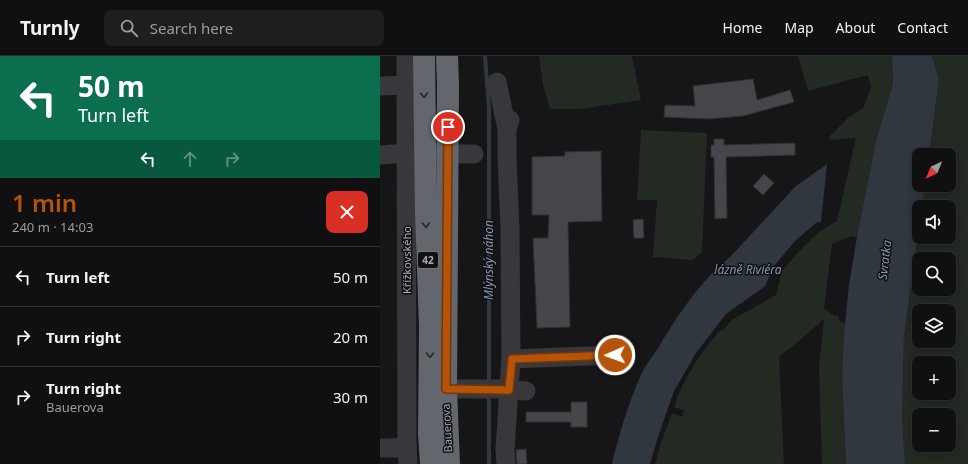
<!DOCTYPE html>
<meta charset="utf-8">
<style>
:root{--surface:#101012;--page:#1e1e20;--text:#f1f3f6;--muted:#9c9d9f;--line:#303032;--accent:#b45309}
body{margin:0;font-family:"Noto Sans",sans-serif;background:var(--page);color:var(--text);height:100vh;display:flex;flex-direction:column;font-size:15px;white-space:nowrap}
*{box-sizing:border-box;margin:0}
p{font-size:13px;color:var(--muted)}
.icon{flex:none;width:22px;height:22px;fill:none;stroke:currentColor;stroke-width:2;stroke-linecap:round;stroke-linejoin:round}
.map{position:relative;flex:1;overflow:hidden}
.drawer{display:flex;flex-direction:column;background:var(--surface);width:380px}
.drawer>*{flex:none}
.guide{background:#0b6e4f;color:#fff;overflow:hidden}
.needle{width:26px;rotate:223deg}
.tools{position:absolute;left:532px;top:92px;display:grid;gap:8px}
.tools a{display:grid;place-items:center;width:44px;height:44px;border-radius:8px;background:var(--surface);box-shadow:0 2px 10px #0003,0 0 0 1px var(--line);font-size:20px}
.pin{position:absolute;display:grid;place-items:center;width:34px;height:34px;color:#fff;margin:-17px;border:2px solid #fff;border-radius:50%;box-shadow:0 1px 4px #0007}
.me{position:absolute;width:44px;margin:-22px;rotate:268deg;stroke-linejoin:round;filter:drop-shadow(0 0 3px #0008)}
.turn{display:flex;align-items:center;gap:14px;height:84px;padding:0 12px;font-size:18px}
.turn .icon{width:52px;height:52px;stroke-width:2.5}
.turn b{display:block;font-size:28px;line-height:34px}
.lanes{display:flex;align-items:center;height:38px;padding:0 12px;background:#0003;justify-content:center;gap:20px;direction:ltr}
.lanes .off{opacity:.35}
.round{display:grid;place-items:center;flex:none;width:42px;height:42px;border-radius:8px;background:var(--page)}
.overview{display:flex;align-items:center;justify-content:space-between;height:68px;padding:0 12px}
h1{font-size:24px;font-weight:600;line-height:30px;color:var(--accent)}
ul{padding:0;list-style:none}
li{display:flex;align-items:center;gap:12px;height:60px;padding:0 12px;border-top:1px solid var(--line)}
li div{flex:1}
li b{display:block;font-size:15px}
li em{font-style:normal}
header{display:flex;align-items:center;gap:24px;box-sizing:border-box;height:56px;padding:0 20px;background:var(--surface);border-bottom:1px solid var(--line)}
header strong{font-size:19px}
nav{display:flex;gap:22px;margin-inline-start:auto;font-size:14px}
.search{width:280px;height:36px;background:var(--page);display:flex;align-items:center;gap:10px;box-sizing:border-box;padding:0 14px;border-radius:8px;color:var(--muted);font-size:15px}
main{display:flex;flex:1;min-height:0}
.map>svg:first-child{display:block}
.green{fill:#232a24;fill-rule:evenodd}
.water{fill:#31373f}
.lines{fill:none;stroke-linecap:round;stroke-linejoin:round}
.stream{stroke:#31373f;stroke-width:4}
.building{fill:#46464a;stroke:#313034}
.minor{stroke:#38383c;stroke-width:19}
.highway{stroke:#64666d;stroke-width:22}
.oneway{stroke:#26262a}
.route-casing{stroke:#753606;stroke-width:10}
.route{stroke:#b45309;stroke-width:7}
.labels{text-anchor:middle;stroke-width:3;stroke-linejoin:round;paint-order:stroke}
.shield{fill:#111113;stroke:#7c7e85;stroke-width:1}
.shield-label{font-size:10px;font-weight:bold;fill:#aaacb6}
.street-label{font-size:11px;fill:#aaacb6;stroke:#111113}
.water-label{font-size:12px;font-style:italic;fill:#8496ae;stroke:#111113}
</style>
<header>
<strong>Turnly</strong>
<div class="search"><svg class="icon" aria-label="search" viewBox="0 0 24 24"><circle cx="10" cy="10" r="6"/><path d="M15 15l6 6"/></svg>Search here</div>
<nav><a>Home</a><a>Map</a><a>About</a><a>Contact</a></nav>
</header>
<main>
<section class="drawer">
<div class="guide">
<div class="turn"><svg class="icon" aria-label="left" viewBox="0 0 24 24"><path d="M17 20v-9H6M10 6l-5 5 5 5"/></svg><div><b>50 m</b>Turn left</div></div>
<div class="lanes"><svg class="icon" aria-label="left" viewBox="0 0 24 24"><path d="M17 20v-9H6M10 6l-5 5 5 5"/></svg><svg class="icon off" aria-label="ahead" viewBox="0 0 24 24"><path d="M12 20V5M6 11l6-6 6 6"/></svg><svg class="icon off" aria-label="right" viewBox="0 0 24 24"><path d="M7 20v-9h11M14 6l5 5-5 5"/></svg></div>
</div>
<div class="overview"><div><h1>1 min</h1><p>240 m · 14:03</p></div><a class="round" style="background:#d93025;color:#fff"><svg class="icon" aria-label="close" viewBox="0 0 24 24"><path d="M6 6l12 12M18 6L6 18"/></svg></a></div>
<ul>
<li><svg class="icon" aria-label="left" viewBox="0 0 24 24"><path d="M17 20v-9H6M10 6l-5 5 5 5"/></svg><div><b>Turn left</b></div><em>50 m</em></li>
<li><svg class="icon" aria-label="right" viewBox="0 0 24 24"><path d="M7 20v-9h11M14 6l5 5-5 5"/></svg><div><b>Turn right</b></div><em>20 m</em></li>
<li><svg class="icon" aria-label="right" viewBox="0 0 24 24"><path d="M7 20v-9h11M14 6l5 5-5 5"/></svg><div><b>Turn right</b><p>Bauerova</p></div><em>30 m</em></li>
</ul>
</section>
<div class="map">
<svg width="588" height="408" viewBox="0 0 588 408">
<rect width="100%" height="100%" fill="#161618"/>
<g class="green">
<polygon points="159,0 252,0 261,44 200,53 170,53 163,29"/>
<path d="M 418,0 L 512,0 L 513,27 L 496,85 L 477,181 L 472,180 L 452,188 L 444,252 L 451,258 L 458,260 L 459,265 L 465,268 L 462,321 L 466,408 L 442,408 L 439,311 L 444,263 L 420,284 L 399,301 L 404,408 L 275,408 L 282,384 L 292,357 L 302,361 L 304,354 L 294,351 C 303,322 321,297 340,274 L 342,275 L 352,264 L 396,239 L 402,215 L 423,191 L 439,176 L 457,165 L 476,82 L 451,84 L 449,81 L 468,62 L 483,52 L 491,32 L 488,19 L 428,35 Z"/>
<path d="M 552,0 L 588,0 L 588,408 L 525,408 L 522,359 L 524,281 L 539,169 L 539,181 L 569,181 L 569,151 L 541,151 L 545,129 L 569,129 L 569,99 L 549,99 L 559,24 ZM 539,203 L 569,203 L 569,233 L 539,233 ZM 539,255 L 569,255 L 569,285 L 539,285 ZM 539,307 L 569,307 L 569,337 L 539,337 ZM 539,359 L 569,359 L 569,389 L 539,389 Z"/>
<polygon points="261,74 327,77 322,196 313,204 273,201 277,144 257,144"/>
</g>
<g class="water">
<polygon points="512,0 552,0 559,24 549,99 539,99 539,129 545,129 541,151 539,151 539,169 524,281 522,359 525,408 466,408 462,321 464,278 469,229 477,181 496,85 513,27"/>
<path d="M 447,108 L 441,166 L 437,166 L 415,185 L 394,210 L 385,230 L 346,258 L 316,297 L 294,335 L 278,381 L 270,408 L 232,408 C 239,378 248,349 260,321 C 264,311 272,301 278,292 C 298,259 320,225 350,201 L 416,130 Z"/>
</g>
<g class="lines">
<g class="stream">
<polyline points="105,0 109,52 109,328"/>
<polyline points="109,338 109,408"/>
</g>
</g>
<g class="building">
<polygon points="373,23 377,44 410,34 414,46 363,60 328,63 284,61 285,49 315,50 313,30"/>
<polygon points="334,83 344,83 344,89 415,87 415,99 346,101 347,162 335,163 334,101 331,101 331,89 334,89"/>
<polygon points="221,95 222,165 188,166 190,271 157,272 153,182 168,182 169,159 152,159 152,101 185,100 185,96"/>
<polygon points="384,118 394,127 383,139 373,130"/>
<polygon points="263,163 264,182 254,182 253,164"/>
<polygon points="191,346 207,346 207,371 191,371 191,366 146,366 146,356 191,356"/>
<polygon points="146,393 147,408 137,408 136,394"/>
</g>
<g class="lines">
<g class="minor">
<polyline points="26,0 27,389 28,408"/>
<polyline points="117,26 127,73"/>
<polyline points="0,30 26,29"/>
<polyline points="0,99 13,98 94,98"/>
<polyline points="131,303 235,299"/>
<polyline points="66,333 120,333 146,335"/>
<polyline points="0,392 16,392 27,389"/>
<polyline points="126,408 125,393 131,303 130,173 127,102 127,73 130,64"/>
</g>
<g class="highway">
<polyline points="44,0 46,157 50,270 49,377 51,408"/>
<polyline points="67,0 68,29 66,333 69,408"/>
</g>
</g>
<defs><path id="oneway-chevron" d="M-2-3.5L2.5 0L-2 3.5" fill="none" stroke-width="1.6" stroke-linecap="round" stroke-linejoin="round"/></defs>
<g class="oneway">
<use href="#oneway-chevron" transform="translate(44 39) rotate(89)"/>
<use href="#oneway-chevron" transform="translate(46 169) rotate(88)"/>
<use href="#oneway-chevron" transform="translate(50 299) rotate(91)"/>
</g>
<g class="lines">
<g class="route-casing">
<polyline id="route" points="68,71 66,333 129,334 132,303 235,299"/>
</g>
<use href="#route" class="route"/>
</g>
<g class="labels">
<rect class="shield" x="38" y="196" width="20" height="16" rx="3"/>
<g class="shield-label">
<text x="48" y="208">42</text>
</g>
<g class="street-label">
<text transform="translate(27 204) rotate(-90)" y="4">Křížkovského</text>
<text transform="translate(67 372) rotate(-93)" y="4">Bauerova</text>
</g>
<g class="water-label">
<text transform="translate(109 204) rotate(-90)" y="4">Mlýnský náhon</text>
<text transform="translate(505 204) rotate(-83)" y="4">Svratka</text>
<text x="368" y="218">lázně Riviéra</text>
</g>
</g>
</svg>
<div class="tools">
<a><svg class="needle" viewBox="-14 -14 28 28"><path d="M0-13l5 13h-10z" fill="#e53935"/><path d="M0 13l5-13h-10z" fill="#9c9d9f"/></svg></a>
<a><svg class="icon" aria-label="sound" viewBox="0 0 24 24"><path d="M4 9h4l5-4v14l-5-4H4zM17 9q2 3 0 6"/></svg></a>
<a><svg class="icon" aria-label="search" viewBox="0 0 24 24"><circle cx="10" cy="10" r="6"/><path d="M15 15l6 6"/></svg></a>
<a><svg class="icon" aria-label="layers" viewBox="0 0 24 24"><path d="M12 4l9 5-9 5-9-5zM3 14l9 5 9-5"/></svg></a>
<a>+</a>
<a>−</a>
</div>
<div class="pin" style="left:68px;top:71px;background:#d93025"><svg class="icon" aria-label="arrive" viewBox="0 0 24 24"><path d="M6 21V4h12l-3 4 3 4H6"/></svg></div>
<svg class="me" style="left:235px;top:299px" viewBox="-20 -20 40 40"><circle r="17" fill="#b45309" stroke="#fff" stroke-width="3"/><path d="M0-11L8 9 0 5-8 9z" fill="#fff"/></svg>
</div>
</main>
